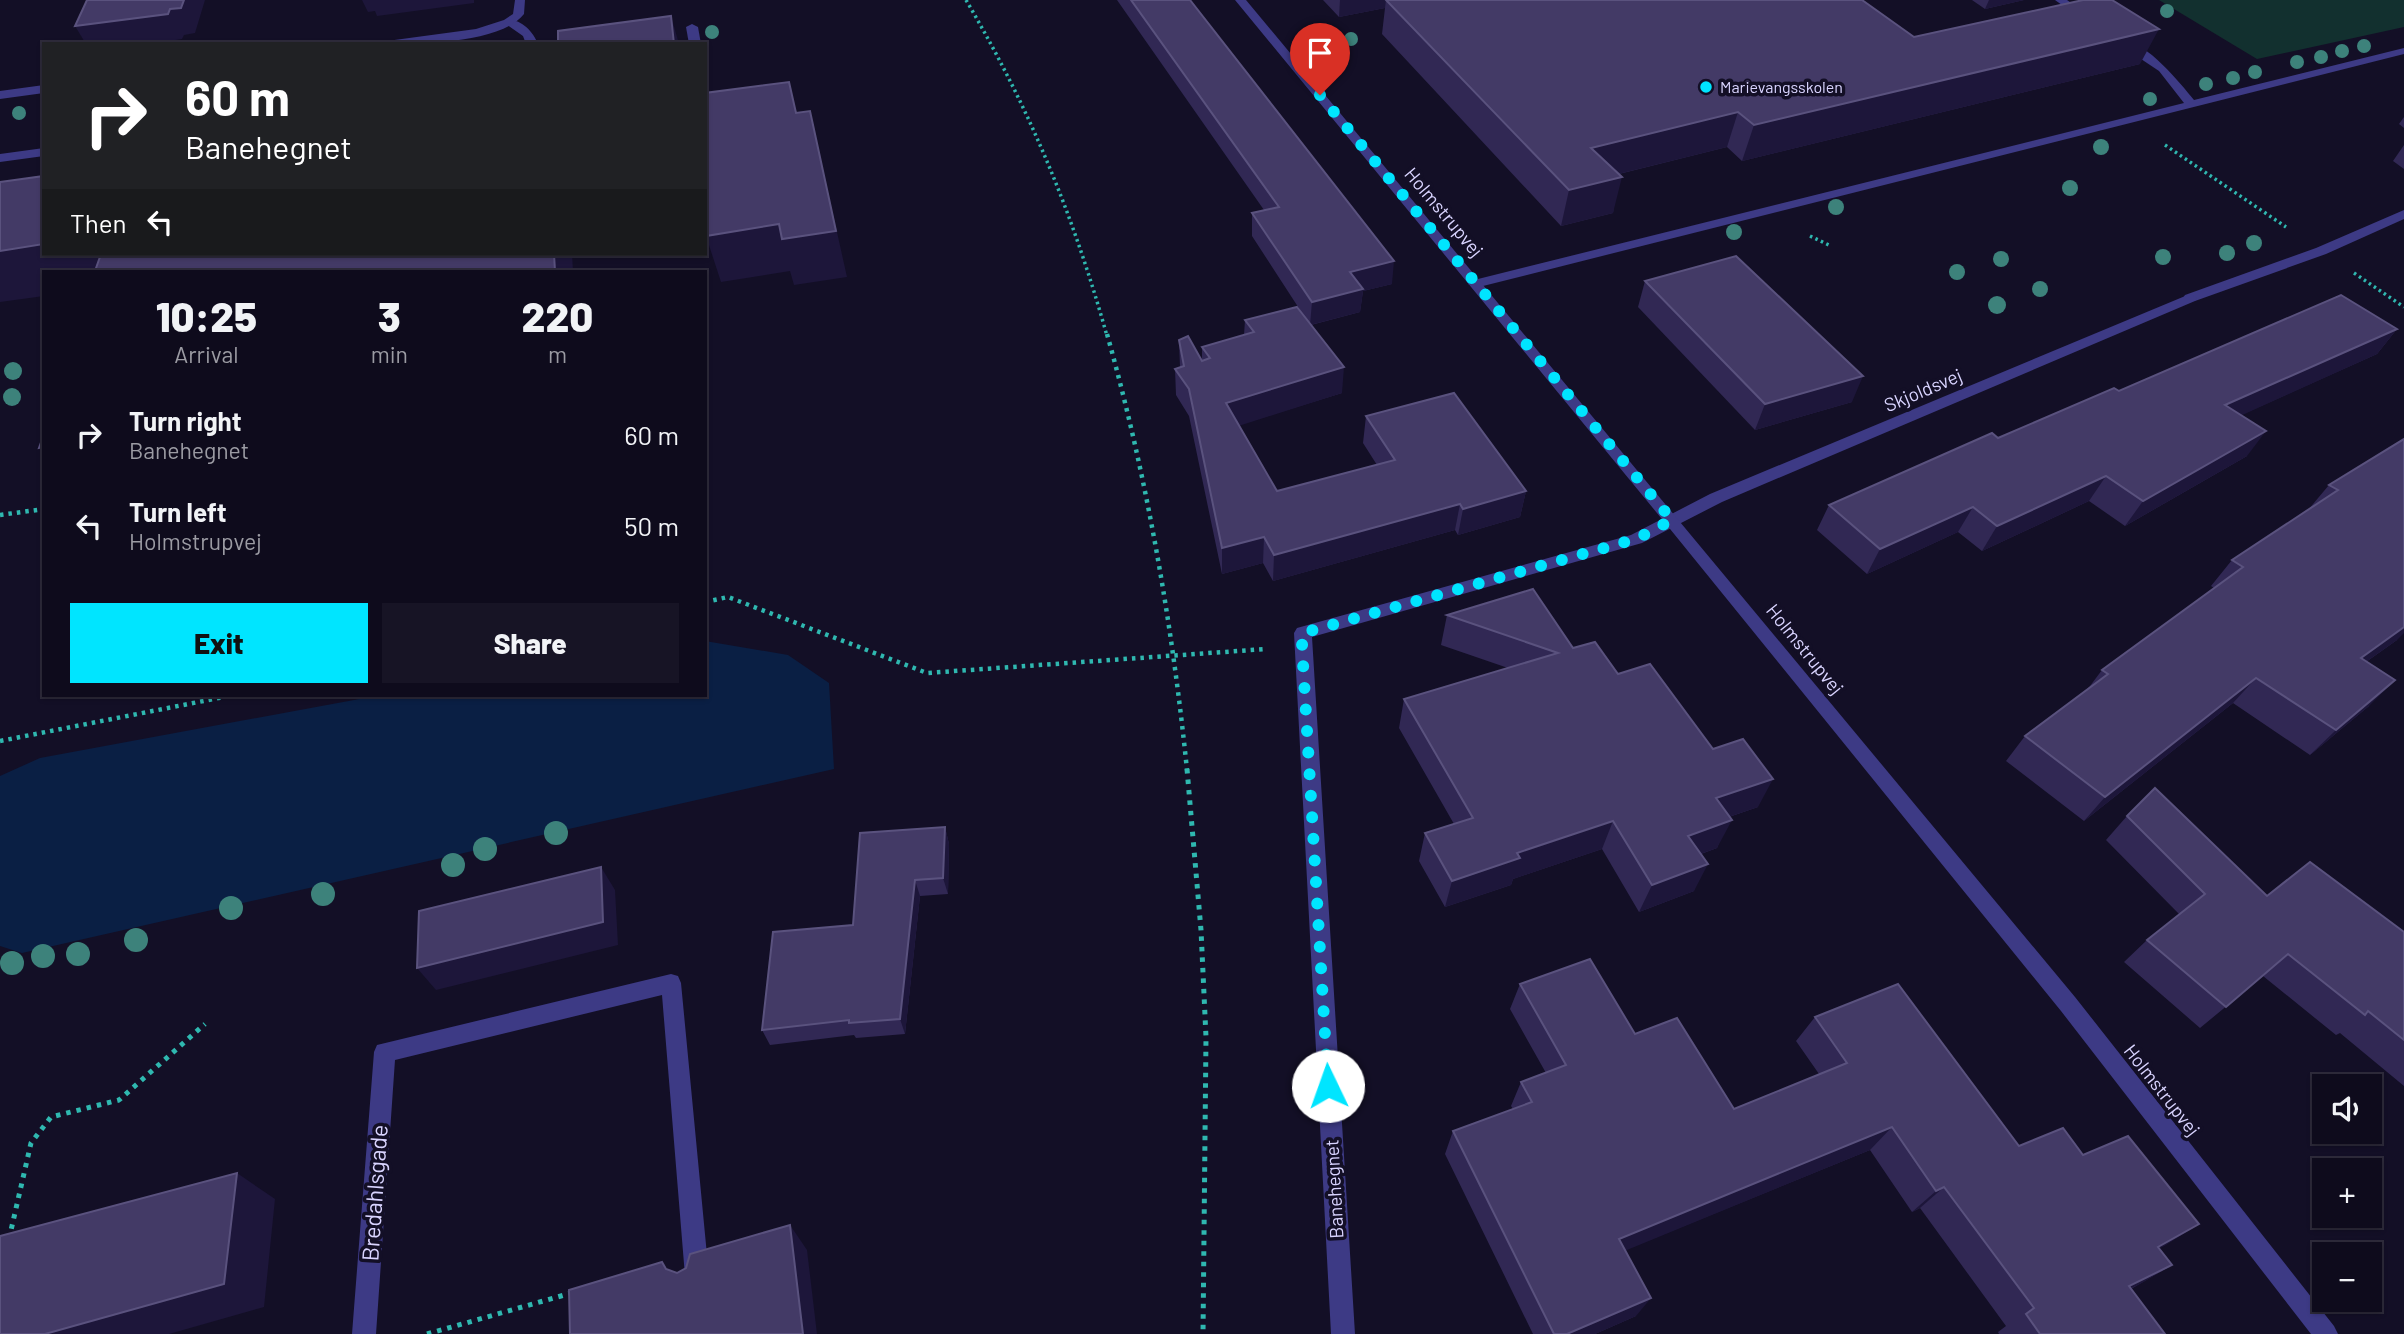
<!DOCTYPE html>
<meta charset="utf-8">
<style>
:root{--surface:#0e0b1c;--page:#171425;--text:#f1f3f6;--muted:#9b9ba3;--line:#2e2b3b;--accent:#00e5ff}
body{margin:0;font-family:Barlow,sans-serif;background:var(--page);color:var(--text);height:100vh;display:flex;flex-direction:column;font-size:26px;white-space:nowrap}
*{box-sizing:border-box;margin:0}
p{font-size:23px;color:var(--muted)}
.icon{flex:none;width:38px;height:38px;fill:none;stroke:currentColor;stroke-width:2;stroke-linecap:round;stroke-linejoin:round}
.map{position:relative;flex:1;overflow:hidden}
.drawer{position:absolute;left:42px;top:270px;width:665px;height:427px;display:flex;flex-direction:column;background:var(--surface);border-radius:0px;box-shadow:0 2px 5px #0004,0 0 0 2px var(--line)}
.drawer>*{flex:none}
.hud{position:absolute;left:42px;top:42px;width:665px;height:214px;border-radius:0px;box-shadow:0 2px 5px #0004,0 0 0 2px var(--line);background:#202124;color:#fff;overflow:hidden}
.buttons{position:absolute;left:2312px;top:1074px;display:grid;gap:14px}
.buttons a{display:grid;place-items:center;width:70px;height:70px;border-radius:0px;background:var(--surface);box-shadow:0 2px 5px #0004,0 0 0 2px var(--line);font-size:35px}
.pin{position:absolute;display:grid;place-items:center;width:60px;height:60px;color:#fff;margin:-72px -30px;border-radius:50% 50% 50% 0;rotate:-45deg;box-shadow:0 0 7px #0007}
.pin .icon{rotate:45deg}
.me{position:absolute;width:77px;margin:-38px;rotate:357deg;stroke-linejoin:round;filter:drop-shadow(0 0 5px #0008)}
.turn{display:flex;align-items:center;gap:24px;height:147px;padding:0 28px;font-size:32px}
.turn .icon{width:91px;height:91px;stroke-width:2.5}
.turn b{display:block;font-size:49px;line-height:60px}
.then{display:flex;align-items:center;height:66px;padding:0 28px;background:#0003;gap:14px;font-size:26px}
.eta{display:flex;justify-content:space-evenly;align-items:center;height:119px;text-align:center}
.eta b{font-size:42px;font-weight:800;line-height:49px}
.cta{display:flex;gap:14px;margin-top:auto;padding:14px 28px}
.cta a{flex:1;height:80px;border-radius:0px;background:var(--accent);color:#111;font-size:28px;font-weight:800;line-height:80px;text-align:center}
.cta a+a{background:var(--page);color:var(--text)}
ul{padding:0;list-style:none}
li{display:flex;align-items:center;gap:21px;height:91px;padding:0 28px}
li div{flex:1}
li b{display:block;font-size:26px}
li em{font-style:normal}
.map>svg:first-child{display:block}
.green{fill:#12302f}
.water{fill:#0a1f44}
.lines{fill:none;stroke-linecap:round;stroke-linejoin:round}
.path-far2{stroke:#2fb8b0;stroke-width:3.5;stroke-dasharray:2.5 3.5;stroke-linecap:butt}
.path-far1{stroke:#2fb8b0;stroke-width:4.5;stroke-dasharray:3.5 5;stroke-linecap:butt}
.path{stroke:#2fb8b0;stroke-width:5;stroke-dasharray:4.5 6;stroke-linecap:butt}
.service{fill:#3d3a85;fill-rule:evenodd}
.minor{fill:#3d3a85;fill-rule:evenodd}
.tertiary{fill:#3d3a85;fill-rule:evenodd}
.tree{fill:#3d827b}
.wall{fill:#312854}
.shaded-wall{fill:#1d163a}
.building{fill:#433a66;stroke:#5a527e;stroke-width:2}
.route{stroke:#00e5ff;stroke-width:12;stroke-dasharray:0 21.6}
.poi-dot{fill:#00e5ff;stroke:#130f26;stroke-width:2.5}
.labels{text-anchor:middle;stroke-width:7;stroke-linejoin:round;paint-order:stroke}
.far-poi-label{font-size:16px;fill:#d9d4ff;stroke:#130f26;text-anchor:start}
.street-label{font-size:19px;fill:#d9d4ff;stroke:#130f26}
.near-street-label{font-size:23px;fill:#d9d4ff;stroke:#130f26}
</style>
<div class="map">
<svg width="2404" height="1334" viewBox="0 0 2404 1334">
<rect width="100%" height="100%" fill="#130f26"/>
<polygon class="green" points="2159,0 2404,0 2404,27 2257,59"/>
<polygon class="water" points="705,641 788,655 829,683 834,769 22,953 0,946 0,776 40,758 381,695 705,695"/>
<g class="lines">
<g class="path-far2">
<path d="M 966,0 C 1030,109 1073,214 1107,336"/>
<polyline points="2165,145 2286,227"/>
<polyline points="1810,236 1831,246"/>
<polyline points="2354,273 2404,307"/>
</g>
<g class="path-far1">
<path d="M 1107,334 C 1147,477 1172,623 1187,770"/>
<polyline points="0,515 44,509"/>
<polyline points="705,602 728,597 927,673 1266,649"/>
<polyline points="0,741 234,695"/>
</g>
<g class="path">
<polyline points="1187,769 1201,930 1206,1037 1203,1334"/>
<polyline points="9,1239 31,1143 51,1117 119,1100 205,1024"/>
<polyline points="427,1334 575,1292"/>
</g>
<g class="service">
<polygon points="2055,0 2067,0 2090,16 2080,18"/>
<path d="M 506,20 C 520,18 533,31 538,44 L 526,44 L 523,36 L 506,24 Z"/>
<polygon points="692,24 698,27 701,44 689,44 686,27"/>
<path d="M 2120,41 C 2144,38 2180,83 2194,100 L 2404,48 L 2404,54 L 1475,288 L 1468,284 L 1470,281 L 2184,103 L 2159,71 L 2120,45 Z"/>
<polygon points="44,148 44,156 0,162 0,154"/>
<polygon points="2404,210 2404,219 2326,254 2195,301 2185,301 2183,298 2185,295 2316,248"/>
<polygon points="671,974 678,976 681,983 709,1276 705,1284 697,1288 689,1284 685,1276 662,995 395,1060 376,1334 352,1334 374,1052 377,1045"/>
</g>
<g class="minor">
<path d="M 515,0 L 525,0 L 524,14 C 501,44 416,44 381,44 L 387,41 L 476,29 L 504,20 L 513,14 Z"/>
<polygon points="44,85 44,93 0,99 0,91"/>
<polygon points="2190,294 2197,298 2195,301 1722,502 1642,543 1312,637 1355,1334 1331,1334 1294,633 1297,628 1631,535 1710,494"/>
</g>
<polygon class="tertiary" points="1235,0 1246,0 2075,997 2334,1326 2338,1334 2311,1334 2061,1011 1666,524"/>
</g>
<g class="tree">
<circle cx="2167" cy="11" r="7"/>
<circle cx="712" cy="32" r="7"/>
<circle cx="1351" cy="39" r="7"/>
<circle cx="2364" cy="46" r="7"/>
<circle cx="2342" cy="51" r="7"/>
<circle cx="2321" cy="57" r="7"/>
<circle cx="2297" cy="62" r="7"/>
<circle cx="2255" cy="72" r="7"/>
<circle cx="2233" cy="78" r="7"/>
<circle cx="2206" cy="84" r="7"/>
<circle cx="2150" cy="99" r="7"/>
<circle cx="19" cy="113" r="7"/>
<circle cx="2101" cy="147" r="8"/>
<circle cx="2070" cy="188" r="8"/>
<circle cx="1836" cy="207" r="8"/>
<circle cx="1734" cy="232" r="8"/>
<circle cx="2254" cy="243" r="8"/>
<circle cx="2227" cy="253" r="8"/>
<circle cx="2163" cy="257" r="8"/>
<circle cx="2001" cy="259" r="8"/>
<circle cx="1957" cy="272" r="8"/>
<circle cx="2040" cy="289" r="8"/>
<circle cx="1997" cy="305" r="9"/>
<circle cx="13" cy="371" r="9"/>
<circle cx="12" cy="397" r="9"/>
<circle cx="556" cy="833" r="12"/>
<circle cx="485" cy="849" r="12"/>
<circle cx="453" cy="865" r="12"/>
<circle cx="323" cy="894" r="12"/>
<circle cx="231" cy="908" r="12"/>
<circle cx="136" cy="940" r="12"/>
<circle cx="78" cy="954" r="12"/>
<circle cx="43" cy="956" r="12"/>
<circle cx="12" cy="963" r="12"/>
</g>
<g class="wall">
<polygon points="1117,0 1190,0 1392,284 1363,291 1360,312 1311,325 1342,393 1239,425 1277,491 1377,465 1363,443 1366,416 1526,491 1520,517 1458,535 1455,530 1273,581 1263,563 1222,574 1189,416 1176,395 1175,369 1180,367 1179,340 1202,361 1202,347 1244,335 1245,320 1302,313 1252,236 1252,213 1264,210"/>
<polygon points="1323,0 1862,0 1914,37 2140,64 1742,161 1727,147 1619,174 1613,213 1561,226 1382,34 1385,8 1339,17"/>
<polygon points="1972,0 2024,0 1985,9"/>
<polygon points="2404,117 2404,128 2399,124"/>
<polygon points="2404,145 2404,169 2393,161"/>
<polygon points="1645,281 1852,402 1755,430 1638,307"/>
<polygon points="2397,329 2377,354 2241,415 2247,456 2125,526 2089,501 1982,551 1958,532 1867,574 1817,530 1829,505 2119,391"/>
<polygon points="2404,439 2397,640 2366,662 2369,706 2310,755 2233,703 2084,821 2006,761 2025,736 2087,690 2102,670 2214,588 2211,586 2232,560 2308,510 2329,485"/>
<polygon points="1447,615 1573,648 1618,674 1713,749 1758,807 1729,817 1717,848 1701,854 1694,891 1639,912 1602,849 1513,879 1511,885 1445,907 1419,861 1425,833 1454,824 1399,728 1404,699 1508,668 1441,645"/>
<polygon points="2127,816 2267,896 2404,932 2404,1086 2340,1033 2336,1035 2263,976 2200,1028 2124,962 2147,940 2179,914 2106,840"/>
<polygon points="945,827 949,844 948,894 920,896 905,1034 856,1038 854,1035 770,1045 762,1030 853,925"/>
<polygon points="1520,984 1635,1034 1734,1109 1819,1074 1796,1041 1815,1017 2019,1146 2083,1155 2199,1224 2159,1248 2172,1265 2131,1289 2165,1334 1999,1334 1998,1332 2006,1326 1920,1208 1912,1212 1870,1150 1625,1250 1636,1316 1595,1334 1533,1334 1445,1154 1453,1131 1513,1109 1511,1106 1521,1082 1546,1073 1510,1009"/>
</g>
<g class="shaded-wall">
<polygon points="184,0 205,0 195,33 184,35 182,39 149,44 86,44 75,26 170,9"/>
<polygon points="362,0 474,0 474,3 377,16 375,11 368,12"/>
<polygon points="1340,0 1386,0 1385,8 1339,17"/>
<polygon points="1989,0 2024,0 1985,9"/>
<polygon points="671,16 679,44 674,44"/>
<polygon points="2159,29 2140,64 1742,161 1754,125"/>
<polygon points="810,111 847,277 794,285 790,271 721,282 706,236 779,224"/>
<polygon points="1738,112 1727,147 1582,183 1591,148"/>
<polygon points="1622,177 1613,213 1561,226 1569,190"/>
<polygon points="44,244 44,254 120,254 132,271 44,271 44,296 0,302 0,251"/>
<polygon points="554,254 572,254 573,271 555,271"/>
<polygon points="1394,261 1392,284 1363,291 1360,312 1310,325 1312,302 1350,272"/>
<polygon points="2397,329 2377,354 2207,431 2225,405"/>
<polygon points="1344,367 1342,393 1226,430 1226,403"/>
<polygon points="1863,376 1852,402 1755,430 1765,404"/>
<polygon points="2266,431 2247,456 2125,526 2143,501"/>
<polygon points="2106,476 2089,501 1982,551 1997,526"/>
<polygon points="1526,491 1520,517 1458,535 1463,509"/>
<polygon points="1460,504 1455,530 1273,581 1274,555"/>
<polygon points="1973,507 1958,532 1867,574 1880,549"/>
<polygon points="1264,537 1263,563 1222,574 1222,548"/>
<polygon points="2404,627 2404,633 2397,640 2336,683 2361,658"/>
<polygon points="2256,678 2233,703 2084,821 2105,797"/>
<polygon points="2395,680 2369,706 2310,755 2336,730"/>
<polygon points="1773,779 1758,807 1702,826 1716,798"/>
<polygon points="1732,820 1717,848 1675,863 1688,836"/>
<polygon points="1613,821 1602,849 1513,879 1511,885 1445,907 1452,881 1517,853"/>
<polygon points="945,827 949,844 948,894 943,878"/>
<polygon points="1708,864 1694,891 1639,912 1652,885"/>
<polygon points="601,867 615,890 618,945 436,990 417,968"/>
<polygon points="915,880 920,896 905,1034 900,1019"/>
<polygon points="1892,1127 1870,1150 1605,1259 1619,1239"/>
<polygon points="237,1173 275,1199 264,1307 169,1334 45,1334"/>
<polygon points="1944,1187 1920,1208 1912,1212 1936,1191"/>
<polygon points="2199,1224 2166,1245 2126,1266 2158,1247"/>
<polygon points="790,1225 807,1250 817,1334 803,1334"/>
<polygon points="2172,1265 2140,1284 2097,1304 2129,1286"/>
<polygon points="1651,1298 1636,1316 1595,1334 1567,1334"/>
</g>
<g class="building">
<polygon points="87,0 184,0 181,8 170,9 168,14 75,26"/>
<polygon points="1131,0 1190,0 1394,261 1350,272 1363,289 1312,302 1252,213 1279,207"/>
<polygon points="1386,0 1862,0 1914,37 2083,0 2112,0 2159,29 1754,125 1738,112 1591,148 1622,177 1569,190"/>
<polygon points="671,16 674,44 558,44 558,31"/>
<polygon points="789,82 796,113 810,111 836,231 782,239 779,224 706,236 705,227 705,93"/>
<polygon points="44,176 44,244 0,251 0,182"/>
<polygon points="101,254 554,254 555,271 95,271"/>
<polygon points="1736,256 1863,376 1765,404 1645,281"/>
<polygon points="2341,295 2397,329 2225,405 2266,431 2143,501 2106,476 1997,526 1973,507 1880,549 1829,505 1992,433 1998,438 2114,388 2119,391"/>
<polygon points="1297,307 1344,367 1226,403 1277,491 1395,460 1366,416 1454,393 1526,491 1463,509 1460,504 1274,555 1264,537 1222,548 1189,389 1175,369 1184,366 1179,340 1188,336 1202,361 1210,358 1202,347 1254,332 1245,320"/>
<polygon points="44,434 44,447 39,448"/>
<polygon points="2404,439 2404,627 2361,658 2395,680 2336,730 2256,678 2105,797 2025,736 2108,674 2102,670 2243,567 2232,560 2338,490 2329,485"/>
<polygon points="1533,589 1573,648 1595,642 1618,674 1650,664 1713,749 1743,739 1773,779 1716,798 1732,820 1688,836 1708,864 1652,885 1613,821 1517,853 1520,858 1452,881 1425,833 1473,818 1404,699 1558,653 1447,615"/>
<polygon points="2155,788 2267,896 2310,862 2404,932 2404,1040 2368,1011 2365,1015 2288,954 2226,1007 2147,940 2205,894 2127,816"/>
<polygon points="945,827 943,878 915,880 900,1019 849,1023 849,1020 762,1030 773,932 853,925 860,833"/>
<polygon points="601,867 603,922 417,968 419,911"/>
<polygon points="1590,959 1635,1034 1677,1018 1734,1109 1847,1063 1815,1017 1898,984 2019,1146 2063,1128 2083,1155 2128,1136 2199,1224 2158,1247 2172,1265 2129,1286 2165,1334 2040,1334 2026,1314 2034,1308 1944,1187 1936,1191 1892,1127 1619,1239 1651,1298 1567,1334 1554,1334 1453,1131 1532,1102 1521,1082 1566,1065 1520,984"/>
<polygon points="237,1173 224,1284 45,1334 0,1334 0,1236"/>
<polygon points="790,1225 803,1334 570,1334 569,1290 662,1262 666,1269 677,1273 686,1268 690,1254"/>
</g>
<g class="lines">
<polyline class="route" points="1320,95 1672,520 1636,539 1303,633 1302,646 1328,1086"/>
</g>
<circle class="poi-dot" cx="1706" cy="87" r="7"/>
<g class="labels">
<g class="far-poi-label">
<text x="1720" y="93">Marievangsskolen</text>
</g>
<g class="street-label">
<text transform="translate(1444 212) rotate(50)" y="7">Holmstrupvej</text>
<text transform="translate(1923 390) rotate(-23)" y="7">Skjoldsvej</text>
<text transform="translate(1805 649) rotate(51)" y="7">Holmstrupvej</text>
<text transform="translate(2162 1090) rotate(52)" y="7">Holmstrupvej</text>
<text transform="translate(1334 1189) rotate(-93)" y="7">Banehegnet</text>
</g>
<g class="near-street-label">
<text transform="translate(375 1193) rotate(-86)" y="8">Bredahlsgade</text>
</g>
</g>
</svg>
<div class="buttons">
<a><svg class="icon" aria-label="sound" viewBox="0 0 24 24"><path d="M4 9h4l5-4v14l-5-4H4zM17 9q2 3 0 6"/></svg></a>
<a>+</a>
<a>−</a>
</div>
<div class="pin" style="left:1320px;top:95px;background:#d93025"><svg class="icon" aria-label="arrive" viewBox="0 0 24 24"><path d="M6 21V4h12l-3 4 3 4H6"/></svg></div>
<svg class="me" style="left:1328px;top:1086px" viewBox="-20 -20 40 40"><circle r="19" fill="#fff"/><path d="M0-13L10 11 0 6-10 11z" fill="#00e5ff"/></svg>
<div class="hud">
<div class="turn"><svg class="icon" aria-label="right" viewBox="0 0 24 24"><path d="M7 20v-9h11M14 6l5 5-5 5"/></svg><div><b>60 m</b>Banehegnet</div></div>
<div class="then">Then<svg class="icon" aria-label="left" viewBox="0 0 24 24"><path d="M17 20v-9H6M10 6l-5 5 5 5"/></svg></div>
</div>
<section class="drawer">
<div class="eta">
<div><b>10:25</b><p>Arrival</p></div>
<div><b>3</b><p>min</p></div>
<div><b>220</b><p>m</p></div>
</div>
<ul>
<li><svg class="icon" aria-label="right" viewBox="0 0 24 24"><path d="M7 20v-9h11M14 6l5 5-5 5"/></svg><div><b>Turn right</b><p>Banehegnet</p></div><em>60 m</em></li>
<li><svg class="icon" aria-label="left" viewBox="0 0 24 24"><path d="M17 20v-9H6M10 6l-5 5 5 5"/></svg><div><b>Turn left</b><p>Holmstrupvej</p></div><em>50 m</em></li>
</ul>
<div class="cta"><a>Exit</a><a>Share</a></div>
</section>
</div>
